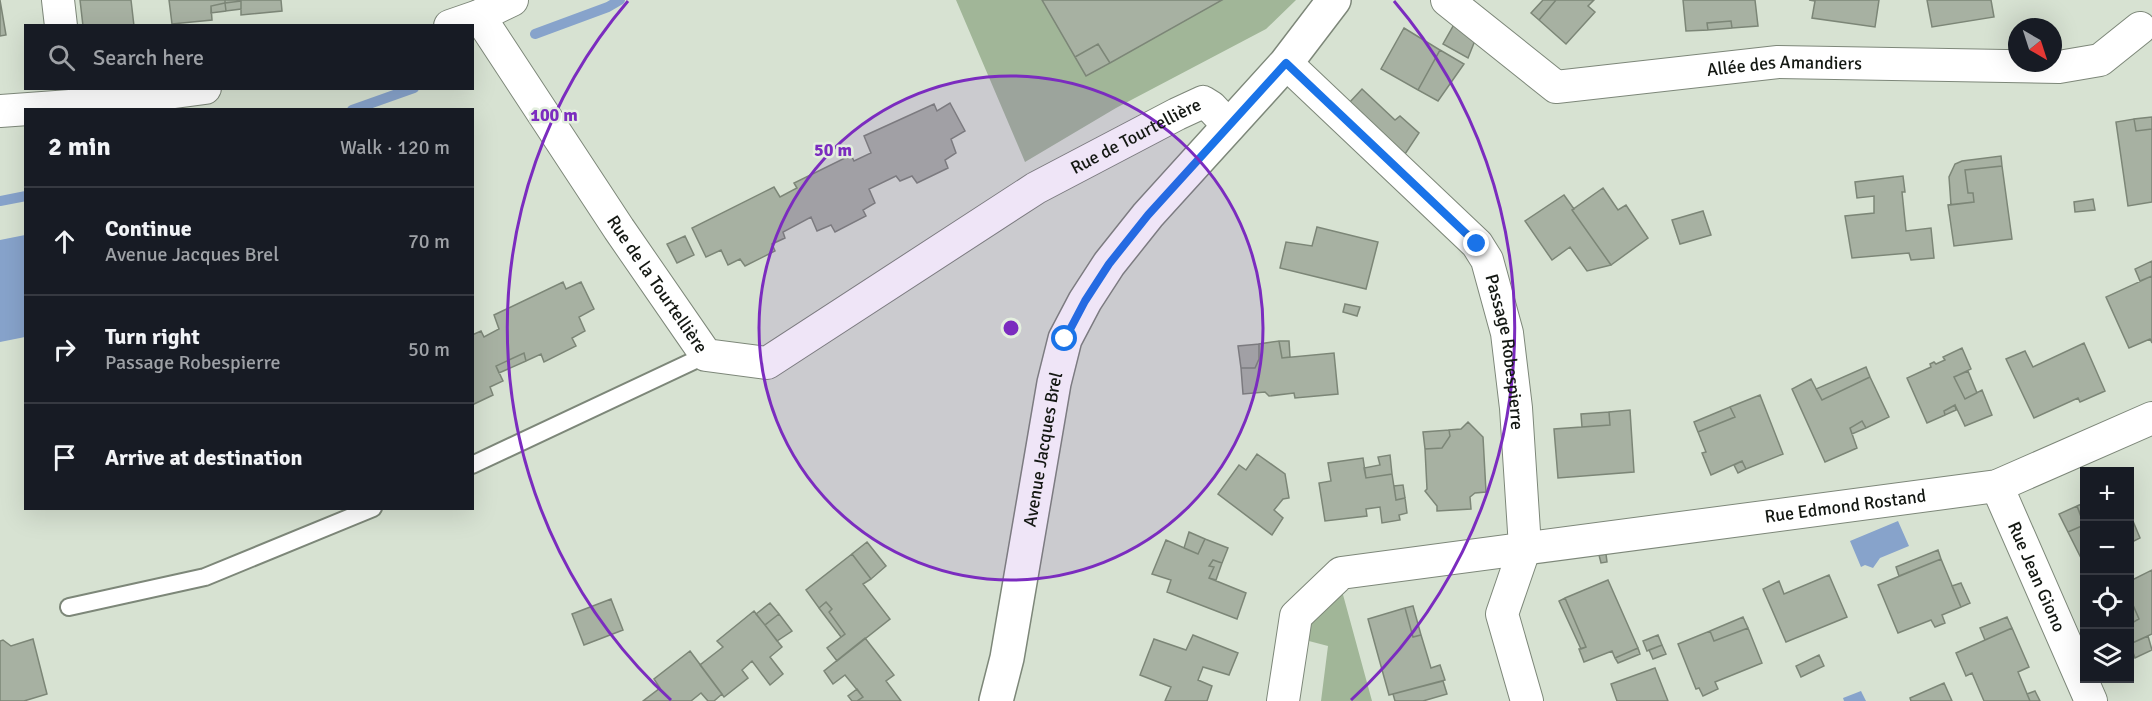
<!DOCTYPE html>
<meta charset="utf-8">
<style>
:root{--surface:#171b24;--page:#20242c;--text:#f1f3f6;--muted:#9ea1a6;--line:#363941}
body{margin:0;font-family:Signika,sans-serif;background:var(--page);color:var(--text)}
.controls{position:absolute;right:18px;bottom:18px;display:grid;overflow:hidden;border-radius:0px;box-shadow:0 6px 24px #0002}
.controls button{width:54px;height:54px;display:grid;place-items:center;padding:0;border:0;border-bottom:2px solid var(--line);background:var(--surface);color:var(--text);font:30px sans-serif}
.compass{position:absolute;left:2008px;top:18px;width:54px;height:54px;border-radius:50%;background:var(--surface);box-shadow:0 6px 24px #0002;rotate:141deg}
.stop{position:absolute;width:18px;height:18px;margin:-14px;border:4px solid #1a73e8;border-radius:50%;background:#fff}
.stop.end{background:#1a73e8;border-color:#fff;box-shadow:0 2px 6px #0008}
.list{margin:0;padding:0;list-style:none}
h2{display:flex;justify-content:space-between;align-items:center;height:78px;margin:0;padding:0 24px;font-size:26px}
h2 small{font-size:20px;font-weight:400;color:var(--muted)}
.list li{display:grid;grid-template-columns:39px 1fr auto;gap:18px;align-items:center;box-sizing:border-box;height:108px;padding:0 24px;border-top:2px solid var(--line)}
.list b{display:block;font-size:22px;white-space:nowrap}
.list p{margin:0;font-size:20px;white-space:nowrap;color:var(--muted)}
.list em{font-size:20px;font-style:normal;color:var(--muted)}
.icon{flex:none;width:33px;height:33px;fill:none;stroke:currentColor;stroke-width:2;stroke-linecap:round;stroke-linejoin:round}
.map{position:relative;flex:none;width:2152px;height:701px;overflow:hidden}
.search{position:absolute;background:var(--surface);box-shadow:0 6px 24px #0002;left:24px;top:24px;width:450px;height:66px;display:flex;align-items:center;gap:15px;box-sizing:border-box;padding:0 21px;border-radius:0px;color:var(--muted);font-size:22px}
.panel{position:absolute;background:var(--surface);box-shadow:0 6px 24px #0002;left:24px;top:108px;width:450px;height:402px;border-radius:0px}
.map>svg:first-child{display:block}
.green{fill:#a1b698}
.water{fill:#87a3cb}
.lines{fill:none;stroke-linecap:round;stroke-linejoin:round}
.stream{stroke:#87a3cb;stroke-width:10}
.building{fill:#a7b1a2;stroke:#7c8677;stroke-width:1.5}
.lane-casing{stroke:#7d8779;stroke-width:20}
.street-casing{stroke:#7d8779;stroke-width:34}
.secondary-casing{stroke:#7d8779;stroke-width:36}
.lane{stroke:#fff;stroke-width:16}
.street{stroke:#fff;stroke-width:32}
.secondary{stroke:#fff;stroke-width:33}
.route{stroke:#1a73e8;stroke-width:8}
.ring{fill:none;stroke:#7b2cbf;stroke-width:3}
.labels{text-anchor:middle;stroke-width:5;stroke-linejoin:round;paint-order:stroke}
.street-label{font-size:18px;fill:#141813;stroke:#e4efdf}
.centre{fill:#7b2cbf;stroke:#e4efdf;stroke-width:3}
.ring-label{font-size:18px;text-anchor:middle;font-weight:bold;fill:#7b2cbf;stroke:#e4efdf;stroke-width:5;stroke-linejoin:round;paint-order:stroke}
</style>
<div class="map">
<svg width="2152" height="701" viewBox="0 0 2152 701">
<rect width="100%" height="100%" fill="#d7e2d2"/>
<!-- green -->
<path class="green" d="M956,0H1296L1266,29L1116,108L1025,162Z
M1342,591L1372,701H1321L1328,646L1305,640L1309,620Z"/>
<!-- water -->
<path class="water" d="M25,235V337L0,342V240Z
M1898,521L1909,546L1880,558L1873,568L1865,565L1861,567L1850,541Z
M1861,691L1866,701H1844L1843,698Z"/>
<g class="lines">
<!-- stream -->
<path class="stream" d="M535,34L608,7L620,0
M352,110L414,88
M0,201L26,196"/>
</g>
<!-- building -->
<path class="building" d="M0,0L6,35L0,36Z
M80,0H131L134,26H83Z
M169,0H225V3L211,6L212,20L172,24Z
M225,0H281L282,11L241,15V1L225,3Z
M1042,0H1222L1110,63L1098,44L1075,57Z
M1543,0H1556L1539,20L1531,13Z
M1556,0H1594L1588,6L1595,12L1566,44L1539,20Z
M1683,0H1755L1758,26L1732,28L1731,21L1707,23L1708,30L1686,31Z
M1809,0H1879L1875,27L1812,18L1815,1Z
M1927,0H1991L1994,17L1932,27Z
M241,1V9L226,11L225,3Z
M225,3L226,11L211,13V6Z
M1456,21L1476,38L1468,58L1443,44Z
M1731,21L1732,28L1708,30L1707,23Z
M1404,28L1440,50L1418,90L1381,69Z
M1098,44L1110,63L1086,76L1075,57Z
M1440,50L1464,64L1438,101L1418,90Z
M1362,89L1395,120L1400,116L1419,133L1403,157L1349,103Z
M950,103L965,131L951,139L956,153L945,160L948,168L917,183L912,176L900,181L896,176L869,189L875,203L863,210L866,216L835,232L831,225L817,231L811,217L783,232L785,238L772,244L775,251L745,266L740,259L728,265L721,250L706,257L692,228L774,187L780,197L797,188L794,183L851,155L854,161L871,153L864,136L934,104L937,111Z
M2152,117V129L2136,131L2134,119Z
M2134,119L2136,131L2152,129V202L2128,206L2116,122Z
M2001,156L2002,166L1965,170L1968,193H1973L1974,202L1951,205L1949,177L1955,164L1962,161Z
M2002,166L2012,239L1954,246L1948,205L1974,202L1973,193H1968L1965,170Z
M1903,176L1905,192H1902L1906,231L1931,228L1934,258L1911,260L1909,253L1852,258L1845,216L1874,213V196L1857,198L1855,182Z
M1603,188L1618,210L1626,205L1648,238L1611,265L1572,210Z
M1564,195L1574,209L1572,210L1611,265L1587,271L1570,247L1552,260L1525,221Z
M2093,199L2095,210L2075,212L2074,202Z
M1703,211L1711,235L1680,244L1672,220Z
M1317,227L1378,242L1366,289L1280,268L1286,242L1312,246Z
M685,236L694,255L677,263L667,244Z
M2152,261V276L2140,281L2135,269Z
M2152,276V343L2150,339L2129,348L2106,297Z
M563,282L566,289L581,282L594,309L579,317L585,331L572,338L576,346L544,362L541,354L526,361L524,353L496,366L503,381L490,387L493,395L472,405V335L481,331L484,337L499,329L494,315Z
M1345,304L1360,307L1357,316L1343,312Z
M1279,341L1282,358L1334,353L1338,394L1295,398L1294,393L1269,396L1265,392L1243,394L1241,368H1255L1259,359V344Z
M1279,341H1289L1290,357L1282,358Z
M2084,343L2105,391L2080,402L2078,398L2034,418L2006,359L2025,351L2033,367Z
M1259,344V359L1255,368H1241L1238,346Z
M1962,348L1971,369L1954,377L1965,399L1982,390L1992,415L1965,426L1955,405L1944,411L1945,415L1927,423L1907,378L1931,367L1930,364L1934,362L1936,364L1945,360L1943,357Z
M524,353L526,361L499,373L496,366Z
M1866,367L1870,377L1822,400L1816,389Z
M1968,371L1977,393L1965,399L1954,377Z
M1870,377L1889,417L1866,428L1862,421L1850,428L1857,448L1825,462L1792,389L1811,379L1822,400Z
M1760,395L1783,454L1746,469L1742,461L1711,475L1702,453L1706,452L1698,432L1735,417L1730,407Z
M1955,405L1956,410L1945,415L1944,411Z
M1730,407L1735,417L1698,432L1694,422Z
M1630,410L1634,472L1558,478L1554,429L1610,425L1609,412Z
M1609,412L1610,425L1582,427L1581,414Z
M1862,421L1866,428L1852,434L1850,428Z
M1468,422L1483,437L1486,492L1475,493L1470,497L1471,509L1437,511V506L1425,491L1427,489L1425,449L1442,448L1450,436L1449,430L1461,429Z
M1449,430L1450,436L1442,448L1425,449L1423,432Z
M1257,454L1285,474L1289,498L1283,499L1274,510L1283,518L1272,535L1218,494L1239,465L1246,470Z
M1390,455L1392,474L1366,478L1364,468L1380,465L1378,457Z
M1363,458L1366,478L1392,474L1396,500L1405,498L1407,513L1399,515L1400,520L1382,523L1380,507L1366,509L1367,516L1325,521L1319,483L1331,481L1328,463Z
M1742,461L1746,469L1738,473L1734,465Z
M1403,485L1405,498L1396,500L1394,486Z
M2084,503V523L2077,506Z
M2077,506L2084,525L2068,532L2059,514Z
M2130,514L2140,538L2130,543Z
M2084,525V564L2068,532Z
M1189,532L1205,539L1198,554L1184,548Z
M1205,539L1228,548L1222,563L1213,560L1209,566L1214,567L1209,578L1246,593L1237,619L1167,592L1171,580L1152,574L1166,540L1198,554Z
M867,542L886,566L871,579L852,554Z
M1938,550L1941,559L1899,576L1896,567Z
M852,554L871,579L863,584L890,619L837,661L827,648L845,634L829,612L832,609L826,602L819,608L806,590Z
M1606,554L1607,562L1601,563L1599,555Z
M1941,559L1961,607L1942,615L1945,623L1935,627L1931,620L1898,633L1878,585Z
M1213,560L1222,563L1216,580L1209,578L1214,567L1209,566Z
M2152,570V634L2130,644V624L2139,619L2130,598V581Z
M1829,575L1847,617L1786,642L1763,589L1779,581L1784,594Z
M1608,580L1638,648L1615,658L1612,651L1584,662L1579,649L1586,647L1565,598Z
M1961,583L1970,603L1961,607L1952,586Z
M1565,598L1586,647L1581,649L1559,601Z
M2130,598L2139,619L2132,623L2130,618Z
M611,599L623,630L584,645L572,614Z
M826,602L832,609L829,612L845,634L841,637L819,608Z
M770,603L779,614L765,625L756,614Z
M1413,606L1421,635L1413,637L1405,608Z
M1405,608L1413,637L1421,635L1431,668L1440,665L1445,680L1389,695L1368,619Z
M754,611L782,647L770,657L783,674L770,685L752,661L742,670L748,678L724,697L700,665L723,647L717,641Z
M779,614L792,631L777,641L765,625Z
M1743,617L1748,628L1714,641L1710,631Z
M2007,617L2012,628L1985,640L1980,628Z
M1748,628L1762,663L1715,682L1718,689L1703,696L1699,688L1696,689L1678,644L1710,631L1714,641Z
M2012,628L2029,667L2018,672L2030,701H1984L1972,673L1966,676L1956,653Z
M1193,635L1238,653L1229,675L1203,667L1198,680L1212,686L1207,701H1165L1171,687L1140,675L1154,639L1186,650Z
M1658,635L1662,645L1647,651L1643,641Z
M2148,636L2152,650L2135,658L2130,644Z
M865,638L894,675L886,681L901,701H857L863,697L845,675L833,684L824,671Z
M33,639L47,694L24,701H0V641L3,640L11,646Z
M1662,645L1666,654L1653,659L1649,650Z
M1638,648L1640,654L1618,663L1615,658Z
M690,651L722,694L714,701H708L701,693L691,701H643L660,688L654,679Z
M1819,655L1824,666L1801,677L1796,666Z
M1655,668L1668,701H1617L1611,684Z
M1443,681L1447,694L1423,701H1395L1393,694Z
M1944,683L1952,701H1911L1910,698Z
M857,689L863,697L857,701H852L848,696Z
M2035,691L2040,701H2030L2027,694Z"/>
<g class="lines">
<defs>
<path id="lane" d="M472,465L706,355
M69,607L205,577L373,508"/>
<g id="street">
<path d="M58,0L61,26"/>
<path id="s1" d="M1447,0L1556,87L1778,62L2059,67L2100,60L2140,28"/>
<path id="s2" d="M479,16L619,229L706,355L767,363L1036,188L1177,114L1203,102L1211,107L1229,126"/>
<path d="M450,26L479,16L512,0"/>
<path id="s3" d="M1286,63L1477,244L1487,260L1507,333L1516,408L1525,547L1502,614L1527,701"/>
<path d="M0,111L70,106L205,88"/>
<path id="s4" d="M1997,486L2091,701"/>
<path id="s5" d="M1283,701L1296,616L1341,573L1997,486L2152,418"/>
</g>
<g id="secondary">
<path id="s6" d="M996,701L1007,658L1054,383L1065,339L1085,301L1109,264L1148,215L1286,63L1334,0"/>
</g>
</defs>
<!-- lane casing -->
<use href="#lane" class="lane-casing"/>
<!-- street casing -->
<use href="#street" class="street-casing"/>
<!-- secondary casing -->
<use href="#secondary" class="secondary-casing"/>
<!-- lane -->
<use href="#lane" class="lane"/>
<!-- street -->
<use href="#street" class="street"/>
<!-- secondary -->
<use href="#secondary" class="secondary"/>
</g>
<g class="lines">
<!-- route -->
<path class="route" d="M1065,339L1085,301L1109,264L1148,215L1286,63L1477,244"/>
</g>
<!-- distance rings -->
<circle cx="1011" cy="328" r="252" fill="#7b2cbf" fill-opacity=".12"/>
<g class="ring">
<circle cx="1011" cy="328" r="252"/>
<path d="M671 700A504 504 0 0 1 628 1M1394 1A504 504 0 0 1 1351 700"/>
</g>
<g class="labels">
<!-- street labels -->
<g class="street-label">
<text dy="6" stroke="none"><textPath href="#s1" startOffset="369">Allée des Amandiers</textPath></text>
<text dy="6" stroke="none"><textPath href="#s2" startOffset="903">Rue de Tourtellière</textPath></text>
<text dy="6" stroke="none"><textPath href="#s2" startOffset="322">Rue de la Tourtellière</textPath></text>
<text dy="6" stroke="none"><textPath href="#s3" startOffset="376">Passage Robespierre</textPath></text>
<text dy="6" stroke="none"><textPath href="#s6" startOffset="256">Avenue Jacques Brel</textPath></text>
<text dy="6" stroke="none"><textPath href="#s5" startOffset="657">Rue Edmond Rostand</textPath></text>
<text dy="6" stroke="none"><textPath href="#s4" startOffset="99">Rue Jean Giono</textPath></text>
</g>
</g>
<circle cx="1011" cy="328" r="9" class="centre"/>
<g class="ring-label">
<text x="554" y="121">100 m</text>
<text x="833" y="156">50 m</text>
</g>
</svg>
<div class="controls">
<button>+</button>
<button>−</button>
<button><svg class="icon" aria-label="locate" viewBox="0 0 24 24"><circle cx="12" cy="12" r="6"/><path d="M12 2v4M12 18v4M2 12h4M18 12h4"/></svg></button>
<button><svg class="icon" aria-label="layers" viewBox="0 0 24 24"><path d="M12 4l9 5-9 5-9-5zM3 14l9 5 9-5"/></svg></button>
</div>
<svg class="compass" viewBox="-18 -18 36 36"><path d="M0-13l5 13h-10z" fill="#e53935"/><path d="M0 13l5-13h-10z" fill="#9ea1a6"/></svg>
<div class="stop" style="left:1065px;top:339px"></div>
<div class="stop end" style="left:1477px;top:244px"></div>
<div class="search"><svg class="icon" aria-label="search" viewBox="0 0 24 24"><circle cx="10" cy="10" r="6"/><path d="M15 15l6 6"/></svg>Search here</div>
<section class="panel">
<h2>2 min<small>Walk · 120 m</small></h2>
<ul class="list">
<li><svg class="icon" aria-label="ahead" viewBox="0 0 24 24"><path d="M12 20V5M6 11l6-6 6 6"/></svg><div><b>Continue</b><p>Avenue Jacques Brel</p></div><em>70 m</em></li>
<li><svg class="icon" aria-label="right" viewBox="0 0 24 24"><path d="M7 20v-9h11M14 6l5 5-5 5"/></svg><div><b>Turn right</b><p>Passage Robespierre</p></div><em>50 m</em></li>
<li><svg class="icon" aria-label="arrive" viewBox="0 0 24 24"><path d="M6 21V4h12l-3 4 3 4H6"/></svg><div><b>Arrive at destination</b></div></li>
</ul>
</section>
</div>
